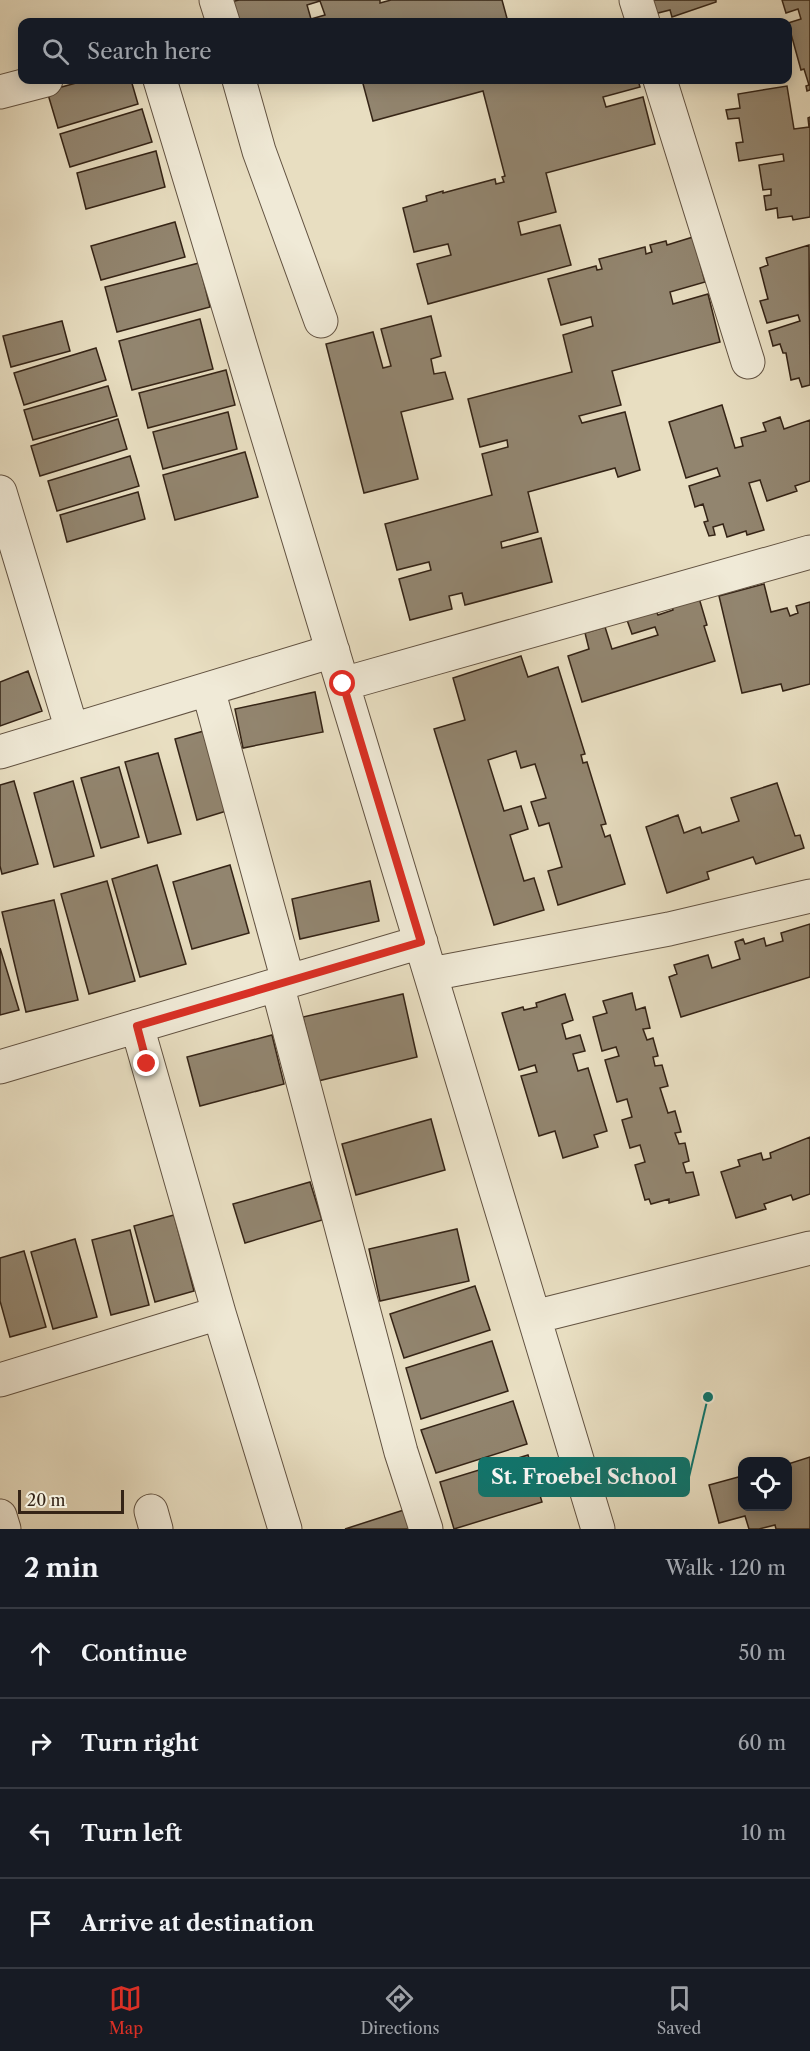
<!DOCTYPE html>
<meta charset="utf-8">
<style>
:root{--surface:#171b24;--page:#242831;--text:#f1f3f6;--muted:#9ea1a6;--line:#363941;--accent:#d93025}
body{margin:0;font-family:"Libre Caslon Text",serif;background:var(--page);color:var(--text)}
.controls{position:absolute;right:18px;bottom:18px;display:grid;overflow:hidden;border-radius:12px;box-shadow:0 3px 15px #0003}
.controls button{width:54px;height:54px;display:grid;place-items:center;padding:0;border:0;border-bottom:2px solid var(--line);background:var(--surface);color:var(--text);font:30px sans-serif}
.scale{position:absolute;left:18px;bottom:15px;width:106px;box-sizing:border-box;padding-left:6px;border:3px solid #352416;border-top:0;font-size:16px;line-height:21px;white-space:nowrap;color:#352416;-webkit-text-stroke:4px #f0ead7;paint-order:stroke}
.stop{position:absolute;width:18px;height:18px;margin:-14px;border:4px solid #d93025;border-radius:50%;background:#fff}
.stop.end{background:#d93025;border-color:#fff;box-shadow:0 2px 6px #0008}
.list{margin:0;padding:0;list-style:none}
h2{display:flex;justify-content:space-between;align-items:center;height:78px;margin:0;padding:0 24px;font-size:26px}
h2 small{font-size:20px;font-weight:400;color:var(--muted)}
.list li{display:grid;grid-template-columns:39px 1fr auto;gap:18px;align-items:center;box-sizing:border-box;height:90px;padding:0 24px;border-top:2px solid var(--line)}
.list b{display:block;font-size:22px;white-space:nowrap}
.list em{font-size:20px;font-style:normal;color:var(--muted)}
.icon{flex:none;width:33px;height:33px;fill:none;stroke:currentColor;stroke-width:2;stroke-linecap:round;stroke-linejoin:round}
.map{position:relative;flex:none;width:810px;height:1529px;overflow:hidden}
.search{position:absolute;background:var(--surface);box-shadow:0 3px 15px #0003;left:18px;right:18px;top:18px;height:66px;display:flex;align-items:center;gap:15px;box-sizing:border-box;padding:0 21px;border-radius:12px;color:var(--muted);font-size:22px}
.sheet{height:438px;background:var(--surface)}
nav{display:flex;justify-content:space-around;align-items:center;box-sizing:border-box;height:84px;border-top:2px solid var(--line);background:var(--surface);font-size:16px;color:var(--muted)}
nav a{display:grid;justify-items:center;gap:3px}
nav .on{color:var(--accent)}
.map>svg:first-child{display:block}
.building{fill:#92856f;stroke:#352416;stroke-width:1.5;fill-rule:evenodd}
.lines{fill:none;stroke-linecap:round;stroke-linejoin:round}
.minor-casing{stroke:#625241;stroke-width:35}
.minor{stroke:#f0ead7;stroke-width:33}
.route{stroke:#d93025;stroke-width:8}
.leader{fill:none;stroke:#0f766e;stroke-width:2}
.callout-dot{fill:#0f766e;stroke:#f0ead7;stroke-width:2}
.callout{fill:#0f766e;stroke:#0f766e;stroke-width:2}
.callout-label{font-size:20px;text-anchor:middle;font-weight:bold;fill:#fff}
</style>
<div class="map">
<svg width="810" height="1529" viewBox="0 0 810 1529">
<rect width="100%" height="100%" fill="#e8dec1"/>
<filter id="stains"><feTurbulence type="fractalNoise" baseFrequency=".00333" numOctaves="4"/><feColorMatrix values="0 0 0 0 .2 0 0 0 0 .09 0 0 0 0 .02 0 0 0 .5 -.17"/></filter>
<radialGradient id="worn" r=".72"><stop offset=".6" stop-color="#630" stop-opacity="0"/><stop offset="1" stop-color="#630" stop-opacity=".3"/></radialGradient>
<!-- building -->
<path class="building" d="M239,0H380V3L391,0H502L508,22H347L346,21L340,22H227L222,4ZM320,1L325,15L311,19L307,5Z
M649,0H716V2L672,17L670,10L654,14Z
M782,0H810V90L807,91L806,86L809,85L804,69L801,70L788,23L801,19L798,9L786,13Z
M87,80H131L138,104L58,128L47,91Z
M362,80H638L640,87L603,97L606,107L643,97L655,144L546,173L556,212L518,222L521,235L560,225L571,265L428,304L417,264L451,255L448,244L414,252L403,208L427,201L426,196L443,191V193L495,179L496,184L504,182L502,177L505,176L483,91L373,121Z
M787,86L794,129L809,127L808,118L810,117V217L793,220L792,216L778,218L777,208L766,210L764,196L771,195V189L763,190L759,165L784,161L783,154L739,161L736,143L743,142L739,118L728,119L726,110L740,108L738,94Z
M142,109L152,142L70,167L60,134Z
M156,151L165,187L86,209L77,173Z
M175,222L185,257L101,280L91,246Z
M693,237L705,282L670,292L673,304L708,294L720,342L612,371L621,405L579,416L582,423L625,412L640,470L618,477L615,468L528,492L538,532L501,542L502,548L541,538L552,582L465,605L462,593L449,596L452,609L410,620L399,579L431,570L429,562L397,570L385,524L492,495L482,454L508,447L507,440L480,447L468,399L572,372L563,335L593,326L591,317L561,325L548,279L596,266L597,270L602,269L599,259L645,247L646,254L652,252L650,245L666,241L667,245Z
M809,245L810,385L802,387L799,378L791,380L786,353H783L780,344L773,346L769,331L800,321L798,315L767,323L760,301L768,299L760,268L768,265L766,258Z
M199,263L210,307L117,332L105,287Z
M431,316L441,356L431,359L434,374L445,372L453,399L401,412L418,479L364,493L326,344L373,332L383,368L391,366L381,329Z
M200,319L213,369L132,390L119,341Z
M62,321L70,351L11,367L3,336Z
M96,348L106,380L24,405L14,373Z
M226,370L235,405L148,428L139,393Z
M108,386L117,416L33,440L24,410Z
M722,405L735,448L743,446L741,438L766,431L763,423L780,417L784,429L810,420V481L795,486L797,491L767,501L760,480L749,483L764,530L747,535L746,531L727,537L723,524L713,527L715,535L709,536L704,522L708,521L703,504L695,507L689,486L720,476L717,468L686,478L669,422Z
M228,412L237,449L163,469L153,432Z
M118,419L127,449L40,476L31,446Z
M245,452L258,497L175,520L163,475Z
M130,456L139,486L57,511L48,481Z
M138,492L145,519L67,542L60,515Z
M764,584L771,612L787,608L790,616L798,613L796,606L810,602V684L783,691L781,684L742,693L719,596Z
M699,598L707,625L704,626L715,661L582,702L568,656L589,649L585,633L605,627L612,649L658,635L655,627L632,634L627,620L656,611L658,615L673,610L672,606Z
M521,656L528,677L558,667L585,754L581,755L583,763L587,762L606,824L601,825L605,837L610,835L625,884L558,905L548,871L562,867L549,823L539,826L531,802L546,798L535,764L521,768L516,751L488,760L504,811L521,806L528,829L510,835L524,881L534,878L544,910L494,925L434,729L465,720L453,678Z
M28,671L42,711L0,726V682Z
M315,692L323,732L243,748L235,709Z
M211,729L233,809L197,820L175,739Z
M158,753L181,834L148,843L125,762Z
M119,767L139,837L101,848L81,778Z
M14,781L38,864L2,874L0,866V785Z
M73,781L94,856L54,867L34,793Z
M777,783L795,836L800,835L804,848L756,864L753,857L707,872L709,879L667,893L646,827L678,815L684,833L700,827L702,833L739,821L731,798Z
M157,865L186,964L140,977L112,879Z
M230,865L249,933L192,949L173,882Z
M107,881L135,981L89,994L61,894Z
M370,881L379,921L300,939L292,899Z
M54,900L78,1000L26,1012L2,912Z
M810,924V977L681,1017L669,977L677,974L674,965L708,955L712,968L740,959L735,942L743,939L745,944L764,938L766,946L783,941L781,933Z
M0,948L19,1010L0,1015Z
M632,993L636,1010L645,1007L650,1028L643,1029L647,1040L653,1038L658,1056L653,1057L655,1066L662,1065L668,1086L660,1088L668,1113L675,1111L681,1132L675,1133L679,1144L685,1143L689,1161L683,1163L686,1173L693,1172L699,1195L669,1203V1199L651,1204L649,1199L645,1200L635,1165L645,1162L640,1145L630,1148L622,1120L632,1117L627,1099L617,1102L605,1060L619,1056L616,1047L602,1051L593,1017L607,1013L603,1001Z
M403,994L417,1057L318,1081L303,1017Z
M565,994L573,1020L562,1024L566,1039L580,1035L585,1051L573,1054L578,1071L588,1068L607,1131L594,1135L598,1147L563,1158L555,1131L539,1136L521,1076L537,1072L535,1065L519,1070L502,1013L523,1007L524,1010L537,1007L536,1003Z
M272,1035L284,1084L200,1106L187,1057Z
M431,1119L445,1170L356,1195L342,1144Z
M810,1137V1194L793,1200L791,1195L764,1204L766,1209L736,1218L721,1172L740,1166L738,1160L761,1153L763,1160L771,1158L770,1153Z
M310,1182L322,1220L245,1243L233,1204Z
M174,1215L194,1291L155,1302L134,1226Z
M457,1229L469,1281L380,1301L369,1249Z
M130,1230L149,1305L111,1315L92,1240Z
M75,1239L97,1317L53,1329L31,1252Z
M24,1251L46,1327L10,1337L0,1301V1258Z
M475,1286L490,1330L404,1358L390,1314Z
M492,1341L508,1391L421,1419L406,1368Z
M513,1401L527,1444L436,1473L421,1430Z
M528,1455L542,1502L454,1529L440,1482Z
M810,1457V1529H776L775,1525L759,1529H749L745,1516L719,1523L709,1485L742,1476V1506H788V1464Z
M413,1507L420,1529H345Z"/>
<g class="lines">
<defs>
<path id="minor" d="M216,0L223,22
M636,0L643,22
M160,80L534,1317L810,1248
M239,80L259,151L321,321
M660,80L748,362
M0,92L46,80
M0,492L72,730
M343,684L810,552
M208,689L288,981
M0,752L333,651
M431,974L669,929L810,896
M277,984L401,1452L426,1529
M0,1067L421,942
M219,1313L285,1529
M534,1317L598,1529
M0,1380L219,1313L137,1026
M151,1511L156,1529
M0,1516L4,1529"/>
</defs>
<!-- minor casing -->
<use href="#minor" class="minor-casing"/>
<!-- minor -->
<use href="#minor" class="minor"/>
</g>
<g class="lines">
<!-- route -->
<path class="route" d="M147,1064L137,1026L421,942L343,684"/>
</g>
<!-- callouts -->
<path class="leader" d="M708 1397L689 1477"/>
<circle class="callout-dot" cx="708" cy="1397" r="6"/>
<rect class="callout" x="479" y="1458" width="210" height="38" rx="6"/>
<g class="callout-label">
<text x="584" y="1484">St. Froebel School</text>
</g>
<rect width="100%" height="100%" filter="url(#stains)"/>
<rect width="100%" height="100%" fill="url(#worn)"/>
</svg>
<div class="controls">
<button><svg class="icon" aria-label="locate" viewBox="0 0 24 24"><circle cx="12" cy="12" r="6"/><path d="M12 2v4M12 18v4M2 12h4M18 12h4"/></svg></button>
</div>
<div class="scale">20 m</div>
<div class="stop" style="left:343px;top:684px"></div>
<div class="stop end" style="left:147px;top:1064px"></div>
<div class="search"><svg class="icon" aria-label="search" viewBox="0 0 24 24"><circle cx="10" cy="10" r="6"/><path d="M15 15l6 6"/></svg>Search here</div>
</div>
<section class="sheet">
<h2>2 min<small>Walk · 120 m</small></h2>
<ul class="list">
<li><svg class="icon" aria-label="ahead" viewBox="0 0 24 24"><path d="M12 20V5M6 11l6-6 6 6"/></svg><div><b>Continue</b></div><em>50 m</em></li>
<li><svg class="icon" aria-label="right" viewBox="0 0 24 24"><path d="M7 20v-9h11M14 6l5 5-5 5"/></svg><div><b>Turn right</b></div><em>60 m</em></li>
<li><svg class="icon" aria-label="left" viewBox="0 0 24 24"><path d="M17 20v-9H6M10 6l-5 5 5 5"/></svg><div><b>Turn left</b></div><em>10 m</em></li>
<li><svg class="icon" aria-label="arrive" viewBox="0 0 24 24"><path d="M6 21V4h12l-3 4 3 4H6"/></svg><div><b>Arrive at destination</b></div></li>
</ul>
</section>
<nav>
<a class="on"><svg class="icon" aria-label="map" viewBox="0 0 24 24"><path d="M3 6l6-2 6 2 6-2v14l-6 2-6-2-6 2zM9 4v14M15 6v14"/></svg>Map</a>
<a><svg class="icon" aria-label="directions" viewBox="0 0 24 24"><path d="M12 3l9 9-9 9-9-9zM9 14v-3h6M13 9l2 2-2 2"/></svg>Directions</a>
<a><svg class="icon" aria-label="saved" viewBox="0 0 24 24"><path d="M7 4h10v16l-5-4-5 4z"/></svg>Saved</a>
</nav>
